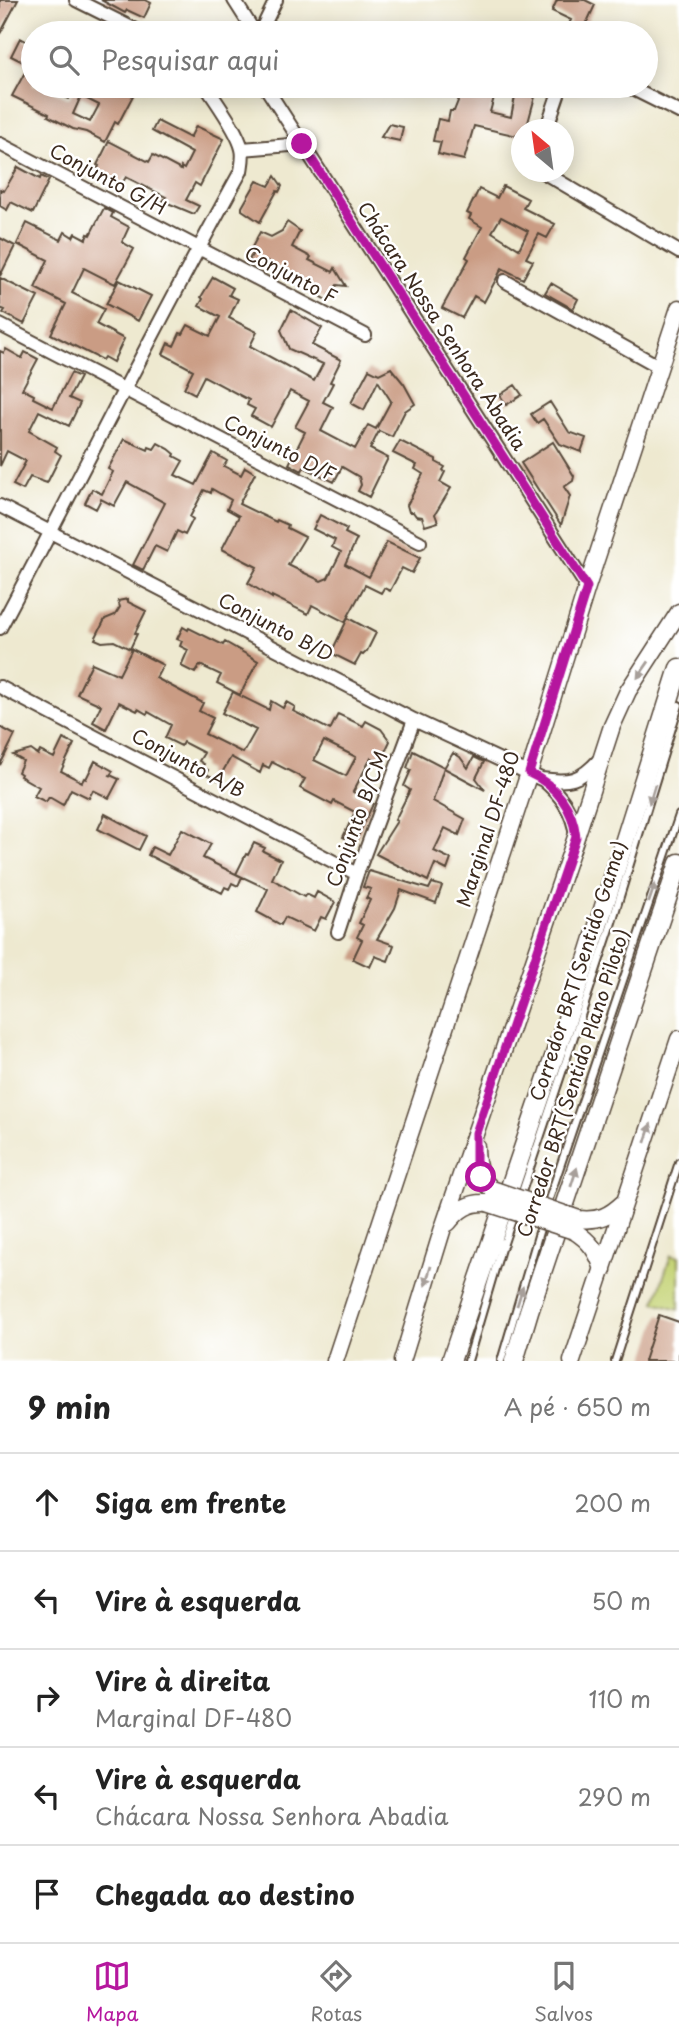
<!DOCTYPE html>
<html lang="pt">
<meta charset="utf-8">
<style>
:root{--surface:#fff;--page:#f2f2f2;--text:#222;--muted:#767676;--line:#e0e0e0;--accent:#b5179e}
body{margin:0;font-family:"Playpen Sans",sans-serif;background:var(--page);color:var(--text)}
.compass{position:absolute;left:511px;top:119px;width:63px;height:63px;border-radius:50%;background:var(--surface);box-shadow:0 4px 18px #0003;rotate:331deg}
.stop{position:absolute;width:21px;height:21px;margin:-16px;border:5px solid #b5179e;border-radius:50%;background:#fff}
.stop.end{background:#b5179e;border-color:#fff;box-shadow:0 2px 7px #0008}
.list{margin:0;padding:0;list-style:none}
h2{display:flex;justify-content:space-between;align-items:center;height:91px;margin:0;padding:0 28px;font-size:30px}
h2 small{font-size:23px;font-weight:400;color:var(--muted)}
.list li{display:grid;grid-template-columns:46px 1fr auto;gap:21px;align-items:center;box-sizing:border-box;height:98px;padding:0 28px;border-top:2px solid var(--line)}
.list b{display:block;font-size:26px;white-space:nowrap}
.list p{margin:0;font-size:23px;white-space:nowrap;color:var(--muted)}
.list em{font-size:23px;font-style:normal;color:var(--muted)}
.icon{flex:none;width:38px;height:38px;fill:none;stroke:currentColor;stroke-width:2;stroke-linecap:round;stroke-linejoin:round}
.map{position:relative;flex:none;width:679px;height:1361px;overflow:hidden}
.search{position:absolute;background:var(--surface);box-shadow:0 4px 18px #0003;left:21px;right:21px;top:21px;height:77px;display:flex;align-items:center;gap:18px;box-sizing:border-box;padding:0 24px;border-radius:38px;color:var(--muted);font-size:26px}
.sheet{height:581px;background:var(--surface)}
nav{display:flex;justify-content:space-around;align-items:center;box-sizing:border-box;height:98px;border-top:2px solid var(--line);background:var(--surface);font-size:19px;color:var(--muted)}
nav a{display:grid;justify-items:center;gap:4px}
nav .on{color:var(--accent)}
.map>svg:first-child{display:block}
.green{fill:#c4d375;stroke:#807e4a;stroke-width:2}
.building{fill:#ca9c84;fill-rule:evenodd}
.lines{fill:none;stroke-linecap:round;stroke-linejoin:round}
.lane-casing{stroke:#564739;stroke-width:10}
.street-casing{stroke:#564739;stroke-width:16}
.secondary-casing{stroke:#564739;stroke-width:19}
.primary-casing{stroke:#564739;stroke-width:21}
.lane{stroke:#fff;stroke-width:6}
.street{stroke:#fff;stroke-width:12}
.secondary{stroke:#fff;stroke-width:16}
.primary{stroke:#fff;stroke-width:18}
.secondary-bridge-casing{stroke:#564739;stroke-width:19;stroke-linecap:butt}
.secondary-bridge{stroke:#fff;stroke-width:16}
.oneway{fill:#a79f9a}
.route{stroke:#b5179e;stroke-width:9}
.labels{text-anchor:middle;stroke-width:5;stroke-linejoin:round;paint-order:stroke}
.street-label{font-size:19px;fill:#3b2a1e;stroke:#fff}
</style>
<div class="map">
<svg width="679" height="1361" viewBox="0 0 679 1361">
<rect width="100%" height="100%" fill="#fff"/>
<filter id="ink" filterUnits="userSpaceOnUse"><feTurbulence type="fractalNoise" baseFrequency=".0143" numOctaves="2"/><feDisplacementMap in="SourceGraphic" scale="14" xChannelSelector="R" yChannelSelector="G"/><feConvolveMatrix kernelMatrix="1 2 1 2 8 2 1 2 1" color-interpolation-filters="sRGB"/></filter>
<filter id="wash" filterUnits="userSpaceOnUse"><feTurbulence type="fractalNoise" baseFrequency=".00686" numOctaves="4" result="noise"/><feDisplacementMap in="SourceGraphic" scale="28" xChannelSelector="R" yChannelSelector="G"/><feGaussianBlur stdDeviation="1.57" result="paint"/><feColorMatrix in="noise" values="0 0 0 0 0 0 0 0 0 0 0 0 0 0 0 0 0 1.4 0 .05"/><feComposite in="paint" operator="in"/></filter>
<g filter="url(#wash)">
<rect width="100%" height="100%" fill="#eee9d0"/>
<!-- green -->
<path class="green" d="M671,1255L679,1257V1309L655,1302Z"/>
<g id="blocks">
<!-- building -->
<path class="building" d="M0,0H18L0,34Z
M101,0H145L151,3L144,18L127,10L125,13Z
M557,0H585L595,5L583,31L569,24L571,20L552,11Z
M20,38L33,45V86H56L53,91L69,99L73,91L62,86H138L118,124L115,122L105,142L86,132L73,129L48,116L49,114L12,96L29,65L11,56ZM81,96L99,105L90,122L73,114Z
M464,86H497L490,112L511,117L517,86L537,89L526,130H522V137L474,126L464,160L438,154L441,142L433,141L438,119L448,121L450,111H454Z
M157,121L190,138L196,126L224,139L200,186L195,183L186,200L199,206L194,214L163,201L166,197L126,177L121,185L96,172L99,166L97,165L109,141L149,162L153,155L181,170V167L184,169L192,153L152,131Z
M389,124L403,127L400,141L381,137Z
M18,167L40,179L41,176L49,180L33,213L11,202L7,210L0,206V189L4,191Z
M275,176L282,186L279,192L277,191L260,222L242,210V207L257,181L269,186Z
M503,186L528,199L523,208L555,224L547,238L539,234L526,258L533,261L523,279L502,268L484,302L474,296L462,318L442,308L469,259L466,257L482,227L469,219L471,215L467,213L479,189L497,198ZM501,217L528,231L519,249L492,232Z
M104,208L113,213L111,217L129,227L122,242L134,249L115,284L84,268L72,293L104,309L96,324L124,339L113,362L104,357L102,360L51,334L66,304L35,288L48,260L17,244L27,223L61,240L65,232L73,237L75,233L86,239L88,234L90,235Z
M287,222L300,231L292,247L311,257L309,260L333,272L335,268L346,286L337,285L328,301L284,275L286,271L267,261L263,268L249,260L253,253L250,251L260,232L271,237L282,231Z
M0,238L15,246L0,276Z
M213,277L233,288L229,295L238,299L229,318L257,332L250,346L314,381L323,364L289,349L281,330L291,310L322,328L312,345L341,360L330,382L333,383L323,402L333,407L321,431L355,449L368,425L376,429L391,401L378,381L364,410L351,403L369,369L379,374L391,368L404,384L415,404L405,411L392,437L379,431L370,449L388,458L369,497L358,491L361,485L359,477L342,467L334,482L304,467L302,471L289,464L305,432L295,427L309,401L290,391L271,427L251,416L255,409L247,405L249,400L204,376L195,394L184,388L193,370L163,354L168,343L174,346L180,333L183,334L188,325L210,336L220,317L199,306L203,299L201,297Z
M0,278L38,297L24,324L3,313L5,310L0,308Z
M119,280L151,296L138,321L106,304Z
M551,283L578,299L573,309L545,293Z
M6,349L22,358L25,352L38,359L22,389L34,395L33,398L53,408L71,373L80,377L69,398L80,403L69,426L39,411L29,431L57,447L55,451L61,455L47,483L30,477L23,490L13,485L26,461L7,451L0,466V351L4,353Z
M515,385L522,395L506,405L500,395Z
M550,402L569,432L586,438L581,452L560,444L543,419L537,423L531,414Z
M124,439L148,450L149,447L154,449L158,443L169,449L175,454L174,456L183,461L175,475L196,485L213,453L227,461L224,466L241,475L245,467L255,473L239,504L276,522L277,520L288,525L287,528L305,537L288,565L321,581L328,578L341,552L332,547L335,540L313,529L320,515L347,529L345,533L357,539L345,564L369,577L387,542L420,558L412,573L402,568L390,591L384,588L381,593L365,585L345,622L312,605L308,614L272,596V598L248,583L257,567L222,549L239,516L227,509L231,500L212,489L211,493L204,490L190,517L193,519L185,535L177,531L167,552L155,546L143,570L133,565L165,503L127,482L114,506L101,499L96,509L85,503L92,489L102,494L113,472L108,469Z
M400,441L436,459V462L445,467L443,470L445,472L440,482L451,488L435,514L438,522L425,526L422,517L416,516L413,512H409L407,505L423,474L415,469L417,465L393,453Z
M553,442L574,476L573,481L564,487L570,496L561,525L521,463Z
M128,599V602L146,611L135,633L137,634L130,649L114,641L102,642L95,639L105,619L115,615L120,607L118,601Z
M348,618L376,633L367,651L363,655L361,654L355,665L331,653Z
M183,627L188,630L189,628L223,645L225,642L258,661L240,695L217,683L221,675L200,665L195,673L181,666L188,650L180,646L182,641L177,639Z
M132,649L163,665L156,678L203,703L199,711L213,718L205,734L243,753L256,730L222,713L233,692L269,710L271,701L283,708L286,702L295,707L293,711L330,730L338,714L363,726L366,721L381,729L390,741L380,762L371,758L353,792L373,804L355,843L343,837L355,812L334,801L332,805L300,788L305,779L272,762L269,768L263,765L260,773L231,757L218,780L206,774L208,770L202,767L204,764L199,761L204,753L183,742L181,746L165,738L171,725L148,712L147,714L138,709L137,711L119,702L106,729L93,722L101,705L77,694L90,667L92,663L119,675ZM324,741L356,757L346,776L314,760Z
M0,727L15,735L0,765Z
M63,739L74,744L61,771L82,782L84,778L86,779L95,761L113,771L110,775L119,779L109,798L93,790L89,798L71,789L63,805L49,797L46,802L34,796L39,787L20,776L21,774L18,772L23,761L13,755L31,750L38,755L40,751L54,758Z
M413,751L444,767L433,801L465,819L459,835L445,828L434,851L451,859L447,870L435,864L428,881L376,854L397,821L395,820L410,790L404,786L411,770L407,768Z
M453,753L460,757L468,768L474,757L484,762L476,778L485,790L444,768Z
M105,814L146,836L139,850L98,829Z
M182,829L211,844L203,858L242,877L238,886L232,883L229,889L225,887L222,893L148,855L152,847L168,855Z
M254,843L265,848L263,851L281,860L272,879L304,897L306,894L314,898L317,892L335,902L326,919L321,917L314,931L285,917L281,925L257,912L268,889L236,874L246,854L248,855Z
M369,871L429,889L432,883L442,886L436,903L401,890L395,908L377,939L394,945L388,961L375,956L370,967L353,959L362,940L357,937L363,925L359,923L370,900L366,898L371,889L363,887Z
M659,1315L679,1322V1361H644Z"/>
</g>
</g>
<g filter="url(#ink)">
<use href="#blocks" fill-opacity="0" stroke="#564739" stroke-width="2"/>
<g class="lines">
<defs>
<path id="lane" d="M520,1198L609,932L679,705
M546,1208L679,815
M503,1246L515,1211
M468,1361L503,1242
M501,1361L542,1222
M615,1361L679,1162"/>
<path id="street" d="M76,0L142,33
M234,0L255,33
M260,33L276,0
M265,86L587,587
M627,86L679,112
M546,130L561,86
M0,144L365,335
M242,149L302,144
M543,172L679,252
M505,281L660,367
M0,325L420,542
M0,506L414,720L541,779C569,783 580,781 599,760
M0,628C81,476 157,322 241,171C242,164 244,156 242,149C238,131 216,102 206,86
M0,687L357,874
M542,779C561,795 573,811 576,836
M338,932L357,874L414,720"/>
<path id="secondary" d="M476,1146C476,1163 478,1177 492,1189
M579,1219C599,1221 609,1216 623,1203
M448,1223C459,1209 469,1202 487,1203
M574,1231C590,1241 598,1252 603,1270
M335,1361L529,773L587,587L679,308
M402,1361L442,1231L576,837L612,726L628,691L679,612
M572,1361L679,1039"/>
<path id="primary" d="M451,1361L589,954L679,668
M514,1361L529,1311L679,863"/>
</defs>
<!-- lane casing -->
<use href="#lane" class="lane-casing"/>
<!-- street casing -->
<use href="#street" class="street-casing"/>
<!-- secondary casing -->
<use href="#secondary" class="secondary-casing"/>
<!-- primary casing -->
<use href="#primary" class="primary-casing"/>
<!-- lane -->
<use href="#lane" class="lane"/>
<!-- street -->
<use href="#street" class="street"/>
<!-- secondary -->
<use href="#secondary" class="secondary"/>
<!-- primary -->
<use href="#primary" class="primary"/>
<defs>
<path id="secondary-bridge" d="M492,1189L579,1219
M487,1203L574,1231"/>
</defs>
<!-- secondary-bridge casing -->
<use href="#secondary-bridge" class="secondary-bridge-casing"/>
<!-- secondary-bridge -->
<use href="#secondary-bridge" class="secondary-bridge"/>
</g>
<!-- one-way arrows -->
<defs><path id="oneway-solid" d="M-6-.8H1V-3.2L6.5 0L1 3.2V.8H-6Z" transform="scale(1.75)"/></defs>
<g class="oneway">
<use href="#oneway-solid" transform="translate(643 670) rotate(125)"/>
<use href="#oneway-solid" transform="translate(652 794) rotate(107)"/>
<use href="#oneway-solid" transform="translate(652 893) rotate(-71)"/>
<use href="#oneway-solid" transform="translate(648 1133) rotate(-72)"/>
<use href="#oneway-solid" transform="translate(574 1177) rotate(-72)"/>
<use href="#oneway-solid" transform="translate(428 1276) rotate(107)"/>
<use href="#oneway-solid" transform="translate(520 1296) rotate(-73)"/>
</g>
</g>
<g class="lines" filter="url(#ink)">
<!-- route -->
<path class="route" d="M302,144L587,587L529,773C556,785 573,808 576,837L476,1133V1161L481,1177"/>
</g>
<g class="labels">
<!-- street labels -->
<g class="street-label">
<text transform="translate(108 179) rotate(28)" y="7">Conjunto G/H</text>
<text transform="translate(291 275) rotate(28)" y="7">Conjunto F</text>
<text transform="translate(442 326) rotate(57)" y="7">Chácara Nossa Senhora Abadia</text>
<text transform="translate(280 448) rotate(27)" y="7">Conjunto D/F</text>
<text transform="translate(276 627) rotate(27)" y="7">Conjunto B/D</text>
<text transform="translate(188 763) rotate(28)" y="7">Conjunto A/B</text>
<text transform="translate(357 819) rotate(-70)" y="7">Conjunto B/CM</text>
<text transform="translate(488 829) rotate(-72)" y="7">Marginal DF-480</text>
<text transform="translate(578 971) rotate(-72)" y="7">Corredor BRT(Sentido Gama)</text>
<text transform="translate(573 1083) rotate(-72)" y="7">Corredor BRT(Sentido Plano Piloto)</text>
</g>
</g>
</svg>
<svg class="compass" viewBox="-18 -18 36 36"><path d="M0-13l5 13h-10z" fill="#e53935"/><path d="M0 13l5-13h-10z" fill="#767676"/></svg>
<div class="stop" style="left:481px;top:1177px"></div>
<div class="stop end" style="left:302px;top:144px"></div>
<div class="search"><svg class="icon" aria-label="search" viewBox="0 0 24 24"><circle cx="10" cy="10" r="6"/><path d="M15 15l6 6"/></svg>Pesquisar aqui</div>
</div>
<section class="sheet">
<h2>9 min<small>A pé · 650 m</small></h2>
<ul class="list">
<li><svg class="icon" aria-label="ahead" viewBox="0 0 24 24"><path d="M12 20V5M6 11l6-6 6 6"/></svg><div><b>Siga em frente</b></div><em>200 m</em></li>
<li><svg class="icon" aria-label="left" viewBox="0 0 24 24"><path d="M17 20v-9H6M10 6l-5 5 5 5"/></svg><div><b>Vire à esquerda</b></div><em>50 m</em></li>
<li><svg class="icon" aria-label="right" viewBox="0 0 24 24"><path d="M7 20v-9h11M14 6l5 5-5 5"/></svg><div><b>Vire à direita</b><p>Marginal DF-480</p></div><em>110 m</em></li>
<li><svg class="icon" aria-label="left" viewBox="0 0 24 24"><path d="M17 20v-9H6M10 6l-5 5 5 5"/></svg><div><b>Vire à esquerda</b><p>Chácara Nossa Senhora Abadia</p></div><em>290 m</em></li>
<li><svg class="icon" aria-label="arrive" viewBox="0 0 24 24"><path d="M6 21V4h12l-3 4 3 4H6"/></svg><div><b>Chegada ao destino</b></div></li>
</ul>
</section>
<nav>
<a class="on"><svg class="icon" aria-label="map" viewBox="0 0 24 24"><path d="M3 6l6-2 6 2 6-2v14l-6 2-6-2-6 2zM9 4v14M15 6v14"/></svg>Mapa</a>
<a><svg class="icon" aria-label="directions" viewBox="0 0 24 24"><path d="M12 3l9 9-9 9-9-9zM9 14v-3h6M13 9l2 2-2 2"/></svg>Rotas</a>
<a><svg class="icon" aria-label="saved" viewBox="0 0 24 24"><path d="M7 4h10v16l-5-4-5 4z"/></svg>Salvos</a>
</nav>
